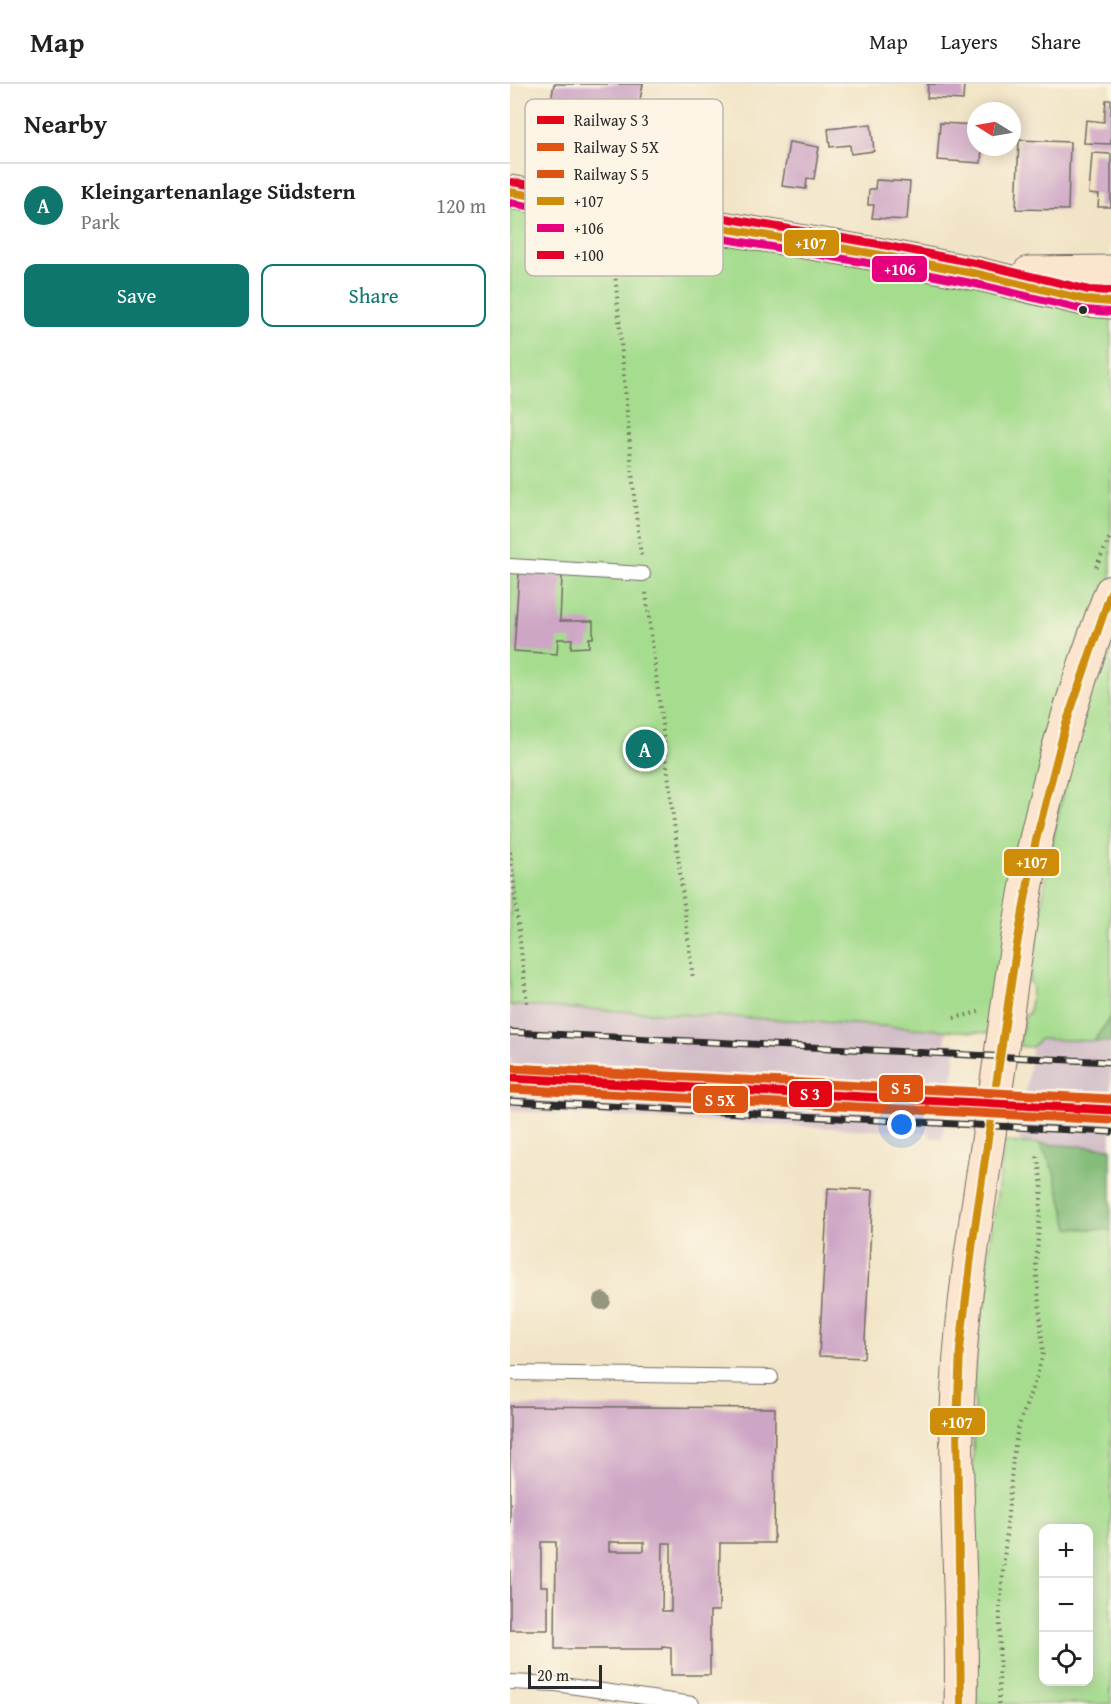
<!DOCTYPE html>
<meta charset="utf-8">
<style>
:root{--surface:#fff;--page:#f2f2f2;--text:#202124;--muted:#757577;--line:#e0e0e0;--accent:#0f766e}
body{margin:0;font-family:"Gentium Book Plus",serif;background:var(--page);color:var(--text)}
.controls{position:absolute;right:18px;bottom:18px;display:grid;overflow:hidden;border-radius:12px;box-shadow:0 3px 15px #0003}
.controls button{width:54px;height:54px;display:grid;place-items:center;padding:0;border:0;border-bottom:2px solid var(--line);background:var(--surface);color:var(--text);font:30px sans-serif}
.compass{position:absolute;left:457px;top:18px;width:54px;height:54px;border-radius:50%;background:var(--surface);box-shadow:0 3px 15px #0003;rotate:281deg}
.scale{position:absolute;left:18px;bottom:15px;width:74px;box-sizing:border-box;padding-left:6px;border:3px solid #2b2b2b;border-top:0;font-size:16px;line-height:21px;white-space:nowrap;color:#2b2b2b;-webkit-text-stroke:4px #fcf5e5;paint-order:stroke}
.you{position:absolute;left:392px;top:1041px;width:21px;height:21px;margin:-15px;border:4px solid #fff;border-radius:50%;background:#1a73e8;box-shadow:0 0 0 9px #1a73e833}
.badge{display:grid;place-items:center;width:39px;height:39px;border-radius:50%;background:var(--accent);color:#fff;font-size:20px;font-weight:700}
.pin{position:absolute;translate:-50% -50%;border:3px solid #fff;box-shadow:0 2px 6px #0006}
.list{margin:0;padding:0;list-style:none}
h2{display:flex;justify-content:space-between;align-items:center;height:78px;margin:0;padding:0 24px;font-size:26px}
h2 small{font-size:20px;font-weight:400;color:var(--muted)}
.list li{display:grid;grid-template-columns:39px 1fr auto;gap:18px;align-items:center;box-sizing:border-box;height:84px;padding:0 24px;border-top:2px solid var(--line)}
.list b{display:block;font-size:22px;white-space:nowrap}
.list p{margin:0;font-size:20px;white-space:nowrap;color:var(--muted)}
.list em{font-size:20px;font-style:normal;color:var(--muted)}
.actions{display:flex;gap:12px;padding:18px 24px}
.actions a{flex:1;padding:14px 0;border:2px solid var(--accent);border-radius:12px;text-align:center;font-size:21px;color:var(--accent)}
.actions .main{background:var(--accent);color:#fff}
.icon{flex:none;width:33px;height:33px;fill:none;stroke:currentColor;stroke-width:2;stroke-linecap:round;stroke-linejoin:round}
.map{position:relative;flex:none;width:601px;height:1620px;overflow:hidden}
header{display:flex;align-items:center;gap:36px;box-sizing:border-box;height:84px;padding:0 30px;background:var(--surface);border-bottom:2px solid var(--line)}
header strong{font-size:28px}
nav{display:flex;gap:33px;margin-inline-start:auto;font-size:21px}
main{display:flex}
aside{flex:1;background:var(--surface)}
.map>svg:first-child{display:block}
.industrial{fill:#d2bdc8}
.green{fill:#a5dc8e;stroke:#68845c;stroke-width:1.5;fill-rule:evenodd}
.forest{fill:#84bc79;stroke:#587452;stroke-width:1.5}
.building{fill:#cda5c5;fill-rule:evenodd}
.lines{fill:none;stroke-linecap:round;stroke-linejoin:round}
.lane-casing{stroke:#706b61;stroke-width:16}
.secondary-casing{stroke:#706b61;stroke-width:35}
.path{stroke:#706b61;stroke-width:4;stroke-dasharray:1.5 4.5;stroke-linecap:butt}
.lane{stroke:#fff;stroke-width:14}
.secondary{stroke:#fbe5cf;stroke-width:33}
.rail-casing{stroke:#2b2b2b;stroke-width:7}
.rail{stroke:#fcf5e5;stroke-width:4.5;stroke-dasharray:14;stroke-linecap:butt}
.bus-1-casing{stroke:#fcf5e5;stroke-width:12}
.bus-2-casing{stroke:#fcf5e5;stroke-width:12}
.bus-3-casing{stroke:#fcf5e5;stroke-width:12}
.bus-1{stroke:#ce8d09;stroke-width:8}
.bus-2{stroke:#e5007d;stroke-width:8}
.bus-3{stroke:#e4002b;stroke-width:8}
.rail-1-casing{stroke:#fcf5e5;stroke-width:14}
.rail-2-casing{stroke:#fcf5e5;stroke-width:14}
.rail-3-casing{stroke:#fcf5e5;stroke-width:14}
.rail-1{stroke:#e30614;stroke-width:9}
.rail-2{stroke:#dd5413;stroke-width:9}
.rail-3{stroke:#dd5413;stroke-width:9}
.tree{fill:#95967e}
.bus-dot{fill:#2b2b2b;stroke:#fcf5e5;stroke-width:2}
.key{fill:#fcf5e5;stroke:#bdb8ad;stroke-width:1.5}
.key-label{font-size:16px;fill:#2b2b2b}
.line-badge{stroke:#fcf5e5;stroke-width:2}
.badge-label{font-size:16px;text-anchor:middle;font-weight:bold;fill:#fff}
</style>
<header>
<strong>Map</strong>
<nav><a>Map</a><a>Layers</a><a>Share</a></nav>
</header>
<main>
<aside>
<h2>Nearby<small></small></h2>
<ul class="list">
<li><span class="badge">A</span><div><b>Kleingartenanlage Südstern</b><p>Park</p></div><em>120 m</em></li>
</ul>
<div class="actions"><a class="main">Save</a><a>Share</a></div>
</aside>
<div class="map">
<svg width="601" height="1620" viewBox="0 0 601 1620">
<rect width="100%" height="100%" fill="#fcf5e5"/>
<filter id="ink" filterUnits="userSpaceOnUse"><feTurbulence type="fractalNoise" baseFrequency=".0167" numOctaves="2"/><feDisplacementMap in="SourceGraphic" scale="12" xChannelSelector="R" yChannelSelector="G"/><feConvolveMatrix kernelMatrix="1 2 1 2 8 2 1 2 1" color-interpolation-filters="sRGB"/></filter>
<filter id="wash" filterUnits="userSpaceOnUse"><feTurbulence type="fractalNoise" baseFrequency=".008" numOctaves="4" result="noise"/><feDisplacementMap in="SourceGraphic" scale="24" xChannelSelector="R" yChannelSelector="G"/><feGaussianBlur stdDeviation="1.35" result="paint"/><feColorMatrix in="noise" values="0 0 0 0 0 0 0 0 0 0 0 0 0 0 0 0 0 1.4 0 .05"/><feComposite in="paint" operator="in"/></filter>
<g filter="url(#wash)">
<rect width="100%" height="100%" fill="#f1e3c5"/>
<!-- industrial -->
<path class="industrial" d="M0,921L437,945L435,959L448,960L432,1055L420,1054V1049L0,1027Z
M530,955L601,958V1064L509,1059L522,963Z"/>
<!-- green -->
<path class="green" d="M0,108L601,218V508L494,950L296,937L0,921Z
M601,557V932L584,957L530,955L522,963L509,962L514,933L519,929L523,902L519,898C538,783 554,664 601,557Z
M495,1058L530,1060L543,1085L559,1144L601,1146V1620H466L463,1393L464,1291L477,1177ZM534,1444H578V1598H534Z"/>
<!-- forest -->
<path class="forest" d="M601,932V958L584,957Z
M530,1060L601,1064V1146L559,1144L543,1085Z"/>
<g id="blocks">
<!-- building -->
<path class="building" d="M44,0H133L127,32L41,17Z
M418,0H454L453,16L417,14Z
M596,16H601V60L574,59L576,36L594,38Z
M430,39L466,41V63H472L471,79L427,76Z
M361,40L364,67L341,70L340,61L320,63L318,45Z
M509,56L560,58L558,126L506,125Z
M279,58L309,63L304,95L297,94L296,105L272,102Z
M582,69L601,70V123H588L589,111L579,110Z
M366,96L400,98L397,136L362,134L364,121H358L359,105H365Z
M9,489L52,492L50,537H83V554H79V563L61,564L62,555H48L47,570L4,567Z
M318,1104L363,1106L354,1274L309,1272Z
M0,1322L265,1324L264,1459H210L209,1527H200V1591H161V1563L152,1562V1565H45L46,1458H31V1502H38V1546H0ZM99,1458H134V1467H99ZM153,1459H161V1527H152Z"/>
</g>
</g>
<g filter="url(#ink)">
<use href="#blocks" fill-opacity="0" stroke="#706b61" stroke-width="1.5"/>
<g class="lines">
<defs>
<path id="lane" d="M0,482L133,490
M0,1289L261,1293
M0,1598L46,1600L182,1620"/>
<path id="secondary" d="M0,108L366,170L468,190L577,216L601,218
M519,189L601,188
M451,1620C454,1514 443,1408 448,1302C453,1204 471,1107 485,1010C500,915 510,817 533,725C550,651 574,579 601,508"/>
</defs>
<!-- lane casing -->
<use href="#lane" class="lane-casing"/>
<!-- secondary casing -->
<use href="#secondary" class="secondary-casing"/>
<!-- path -->
<path class="path" d="M102,153L125,422L131,472
M586,483L601,451
M136,509L183,895
M0,768L17,919
M444,934L469,928
M489,1620L490,1521L503,1373L508,1344L528,1288L533,1269L526,1180L532,1101L527,1071"/>
<!-- lane -->
<use href="#lane" class="lane"/>
<!-- secondary -->
<use href="#secondary" class="secondary"/>
<defs>
<path id="rail" d="M0,948L601,978
M0,1017L601,1048"/>
</defs>
<!-- rail casing -->
<use href="#rail" class="rail-casing"/>
<!-- rail -->
<use href="#rail" class="rail"/>
<defs>
<path id="bus-1" d="M0,108L366,170L468,190L577,216L601,218
M451,1620L447,1342L450,1265L463,1156L506,866L525,760L555,643L601,508"/>
<path id="bus-2" d="M0,119L364,180L466,200L575,226L600,228"/>
<path id="bus-3" d="M2,98L368,160L470,180L579,206L601,207"/>
</defs>
<!-- bus-1 casing -->
<use href="#bus-1" class="bus-1-casing"/>
<!-- bus-2 casing -->
<use href="#bus-2" class="bus-2-casing"/>
<!-- bus-3 casing -->
<use href="#bus-3" class="bus-3-casing"/>
<!-- bus-1 -->
<use href="#bus-1" class="bus-1"/>
<!-- bus-2 -->
<use href="#bus-2" class="bus-2"/>
<!-- bus-3 -->
<use href="#bus-3" class="bus-3"/>
<defs>
<path id="rail-1" d="M0,994L601,1026"/>
<path id="rail-2" d="M0,1005L600,1036"/>
<path id="rail-3" d="M1,984L601,1015"/>
</defs>
<!-- rail-1 casing -->
<use href="#rail-1" class="rail-1-casing"/>
<!-- rail-2 casing -->
<use href="#rail-2" class="rail-2-casing"/>
<!-- rail-3 casing -->
<use href="#rail-3" class="rail-3-casing"/>
<!-- rail-1 -->
<use href="#rail-1" class="rail-1"/>
<!-- rail-2 -->
<use href="#rail-2" class="rail-2"/>
<!-- rail-3 -->
<use href="#rail-3" class="rail-3"/>
</g>
<!-- trees -->
<circle class="tree" cx="92" cy="1217" r="9"/>
</g>
<!-- markers -->
<circle class="bus-dot" cx="573" cy="226" r="5"/>
<!-- legend -->
<rect x="15" y="15" width="198" height="177" rx="9" class="key"/>
<rect x="27" y="32" width="27" height="8" fill="#e30614"/>
<rect x="27" y="59" width="27" height="8" fill="#dd5413"/>
<rect x="27" y="86" width="27" height="8" fill="#dd5413"/>
<rect x="27" y="113" width="27" height="8" fill="#ce8d09"/>
<rect x="27" y="140" width="27" height="8" fill="#e5007d"/>
<rect x="27" y="167" width="27" height="8" fill="#e4002b"/>
<g class="key-label">
<text x="64" y="42">Railway S 3</text>
<text x="64" y="69">Railway S 5X</text>
<text x="64" y="96">Railway S 5</text>
<text x="64" y="123">+107</text>
<text x="64" y="150">+106</text>
<text x="64" y="177">+100</text>
</g>
<g class="line-badge">
<rect x="273" y="145" width="57" height="28" rx="6" fill="#ce8d09"/>
<rect x="361" y="171" width="57" height="28" rx="6" fill="#e5007d"/>
<rect x="493" y="764" width="57" height="29" rx="6" fill="#ce8d09"/>
<rect x="368" y="990" width="46" height="29" rx="6" fill="#dd5413"/>
<rect x="278" y="996" width="45" height="28" rx="6" fill="#e30614"/>
<rect x="182" y="1001" width="57" height="29" rx="6" fill="#dd5413"/>
<rect x="419" y="1323" width="57" height="29" rx="6" fill="#ce8d09"/>
</g>
<g class="badge-label">
<text x="301" y="165">+107</text>
<text x="390" y="191">+106</text>
<text x="522" y="784">+107</text>
<text x="391" y="1010">S 5</text>
<text x="300" y="1016">S 3</text>
<text x="210" y="1022">S 5X</text>
<text x="447" y="1344">+107</text>
</g>
</svg>
<div class="controls">
<button>+</button>
<button>−</button>
<button><svg class="icon" aria-label="locate" viewBox="0 0 24 24"><circle cx="12" cy="12" r="6"/><path d="M12 2v4M12 18v4M2 12h4M18 12h4"/></svg></button>
</div>
<svg class="compass" viewBox="-18 -18 36 36"><path d="M0-13l5 13h-10z" fill="#e53935"/><path d="M0 13l5-13h-10z" fill="#757577"/></svg>
<div class="scale">20 m</div>
<div class="you"></div>
<div class="pin badge" style="left:135px;top:665px">A</div>
</div>
</main>
